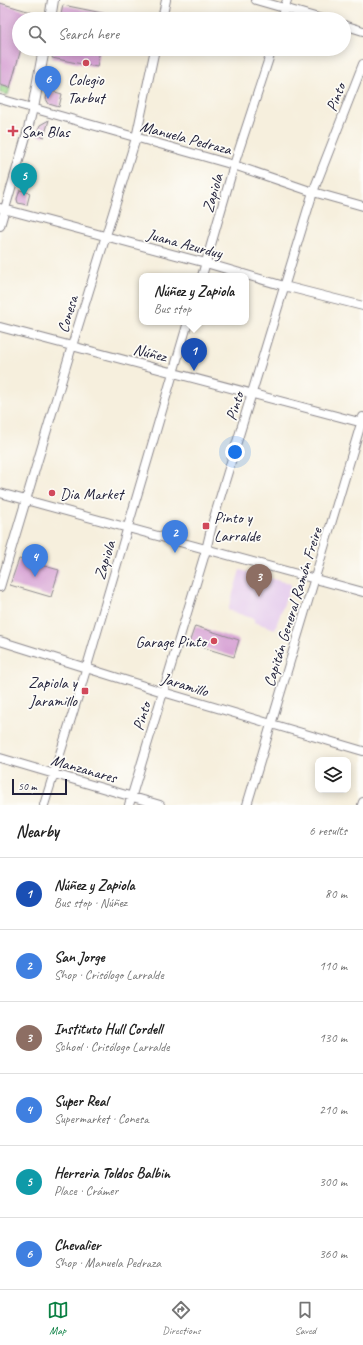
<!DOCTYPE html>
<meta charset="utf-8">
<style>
:root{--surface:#fff;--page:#f6f6f6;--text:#222;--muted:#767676;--line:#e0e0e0;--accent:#0b8043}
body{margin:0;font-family:Caveat,sans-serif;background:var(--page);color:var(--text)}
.controls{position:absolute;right:12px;bottom:12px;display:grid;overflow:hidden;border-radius:8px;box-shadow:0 2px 10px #0003}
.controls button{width:36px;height:36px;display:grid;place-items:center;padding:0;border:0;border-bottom:1px solid var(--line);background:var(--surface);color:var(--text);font:20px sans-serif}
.scale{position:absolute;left:12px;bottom:10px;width:55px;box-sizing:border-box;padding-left:4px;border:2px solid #22223b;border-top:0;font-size:11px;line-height:14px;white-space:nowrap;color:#22223b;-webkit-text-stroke:3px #fdfcf7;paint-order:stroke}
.you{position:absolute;left:235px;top:452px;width:14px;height:14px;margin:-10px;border:3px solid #fff;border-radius:50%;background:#1a73e8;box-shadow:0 0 0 6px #1a73e833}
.badge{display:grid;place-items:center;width:26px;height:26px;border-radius:50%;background:var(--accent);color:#fff;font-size:13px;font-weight:700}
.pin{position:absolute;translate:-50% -33px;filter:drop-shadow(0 1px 2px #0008)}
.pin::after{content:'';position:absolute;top:21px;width:14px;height:12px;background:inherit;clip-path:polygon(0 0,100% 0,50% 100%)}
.popup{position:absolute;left:139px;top:273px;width:110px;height:52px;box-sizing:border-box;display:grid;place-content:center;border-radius:8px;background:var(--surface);filter:drop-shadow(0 1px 3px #0005);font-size:13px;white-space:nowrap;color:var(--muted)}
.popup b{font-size:15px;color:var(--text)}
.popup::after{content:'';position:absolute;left:50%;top:100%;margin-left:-8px;border:8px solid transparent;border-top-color:var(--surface)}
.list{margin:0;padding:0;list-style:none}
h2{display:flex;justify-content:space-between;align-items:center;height:52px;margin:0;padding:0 16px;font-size:17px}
h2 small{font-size:13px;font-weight:400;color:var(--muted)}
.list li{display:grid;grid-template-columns:26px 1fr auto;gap:12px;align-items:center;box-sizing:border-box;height:72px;padding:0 16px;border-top:1px solid var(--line)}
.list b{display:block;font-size:15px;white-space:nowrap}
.list p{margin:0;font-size:13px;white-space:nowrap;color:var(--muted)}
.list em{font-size:13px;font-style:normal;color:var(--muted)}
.icon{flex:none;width:22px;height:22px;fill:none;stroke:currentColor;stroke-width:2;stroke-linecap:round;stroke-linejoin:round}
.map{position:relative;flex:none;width:363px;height:805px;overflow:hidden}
.search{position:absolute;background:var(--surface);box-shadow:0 2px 10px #0003;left:12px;right:12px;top:12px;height:44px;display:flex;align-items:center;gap:10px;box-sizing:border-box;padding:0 14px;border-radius:22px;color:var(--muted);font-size:15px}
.sheet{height:484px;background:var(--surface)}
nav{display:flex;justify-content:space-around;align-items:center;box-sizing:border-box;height:56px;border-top:1px solid var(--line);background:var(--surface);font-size:11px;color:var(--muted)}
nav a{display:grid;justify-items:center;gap:2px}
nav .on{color:var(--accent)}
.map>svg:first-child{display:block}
.built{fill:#e8d2ee}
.green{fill:#9fd98d;stroke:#607e64}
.building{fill:#d59ed3}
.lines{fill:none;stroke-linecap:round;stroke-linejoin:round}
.minor-casing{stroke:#8c888c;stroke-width:10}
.major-casing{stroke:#8c888c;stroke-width:12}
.minor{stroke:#fff;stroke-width:8}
.major{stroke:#fff;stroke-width:10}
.poi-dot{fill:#d1495b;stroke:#fdfcf7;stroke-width:1.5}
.labels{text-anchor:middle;stroke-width:3.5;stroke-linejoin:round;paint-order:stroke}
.poi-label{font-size:16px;fill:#22223b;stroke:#fdfcf7;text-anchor:start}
.street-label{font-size:16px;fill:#22223b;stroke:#fdfcf7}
</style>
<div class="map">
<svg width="363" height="805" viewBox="0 0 363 805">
<rect width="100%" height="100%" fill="#fdfcf7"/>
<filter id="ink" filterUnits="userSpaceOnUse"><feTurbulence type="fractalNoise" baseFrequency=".025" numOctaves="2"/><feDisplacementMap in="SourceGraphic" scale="8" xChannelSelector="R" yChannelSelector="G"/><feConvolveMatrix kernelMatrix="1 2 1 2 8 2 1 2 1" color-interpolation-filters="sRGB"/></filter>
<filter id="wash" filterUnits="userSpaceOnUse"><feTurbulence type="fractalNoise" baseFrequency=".012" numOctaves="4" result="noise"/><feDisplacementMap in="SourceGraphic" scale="16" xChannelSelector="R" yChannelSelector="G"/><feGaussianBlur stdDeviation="0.9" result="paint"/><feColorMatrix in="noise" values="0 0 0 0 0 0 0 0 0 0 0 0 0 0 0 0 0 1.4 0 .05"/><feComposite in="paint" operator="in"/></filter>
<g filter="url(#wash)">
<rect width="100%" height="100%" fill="#f6efdd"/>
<!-- built -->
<path class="built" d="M240,570L291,584L275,629L254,622V619L228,610Z"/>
<!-- green -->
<path class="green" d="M0,85L10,88L8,95L0,93Z"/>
<g id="blocks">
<!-- building -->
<path class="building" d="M0,3L31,12L29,19H19V49H21L10,88L0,85Z
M63,5L117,16V19H60Z
M54,49H100L97,67L52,58Z
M48,90L62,94L59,107L49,104L46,99Z
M49,120L44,137L37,135L40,125Z
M20,190L30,193L27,205L18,203L17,199Z
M19,559L59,570L51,597L10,585Z
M195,626L239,640L234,657L189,643Z"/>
</g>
</g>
<g filter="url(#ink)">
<use href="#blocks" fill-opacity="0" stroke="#8c888c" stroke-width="1"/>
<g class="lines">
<defs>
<path id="minor" d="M256,0L322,19
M162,19L166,0
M281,19L287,0
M344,25L363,31
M0,99L234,165L313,192L363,206
M0,208L206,263L284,286L363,306
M0,226L27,133L33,108
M202,276L234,165L272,49
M0,327L363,423
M0,493L363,592
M0,587L72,346L136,138L155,49
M0,641L163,692L363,751
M0,758L160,805
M44,805L80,690L188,322
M129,805L206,550L213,521L313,192L363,64
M247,805L363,417
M362,805L363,802"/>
<path id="major" d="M50,19L53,0
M33,108L44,49"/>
</defs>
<!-- minor casing -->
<use href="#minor" class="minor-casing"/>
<!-- major casing -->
<use href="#major" class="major-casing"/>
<!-- minor -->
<use href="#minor" class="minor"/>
<!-- major -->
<use href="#major" class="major"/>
</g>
</g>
<!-- markers -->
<g class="poi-dot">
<circle cx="86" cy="63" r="4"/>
<path d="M11 125h4v4h4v4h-4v4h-4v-4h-4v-4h4z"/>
<circle cx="52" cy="493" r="4"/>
<rect x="202" y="522" width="8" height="8" rx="2"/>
<circle cx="214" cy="641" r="4"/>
<rect x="81" y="687" width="8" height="8" rx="2"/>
</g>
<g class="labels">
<!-- poi labels -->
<g class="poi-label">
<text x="86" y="85" text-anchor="middle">Colegio<tspan x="86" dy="18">Tarbut</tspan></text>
<text x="21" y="137">San Blas</text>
<text x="60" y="499">Dia Market</text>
<text x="214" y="523">Pinto y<tspan x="214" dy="18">Larralde</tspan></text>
<text x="206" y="647" text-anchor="end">Garage Pinto</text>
<text x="77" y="688" text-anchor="end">Zapiola y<tspan x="77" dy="18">Jaramillo</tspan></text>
</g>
<!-- street labels -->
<g class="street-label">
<text transform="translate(335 97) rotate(-69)" y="6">Pinto</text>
<text transform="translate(186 137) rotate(15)" y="6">Manuela Pedraza</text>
<text transform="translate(212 193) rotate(-74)" y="6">Zapiola</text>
<text transform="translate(185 243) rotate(15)" y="6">Juana Azurduy</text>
<text transform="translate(67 314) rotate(-73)" y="6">Conesa</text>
<text transform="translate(150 352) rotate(14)" y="6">Núñez</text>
<text transform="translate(234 406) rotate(-73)" y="6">Pinto</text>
<text transform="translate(104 560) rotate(-73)" y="6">Zapiola</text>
<text transform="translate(292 607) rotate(-73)" y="6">Capitán General Ramón Freire</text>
<text transform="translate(185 684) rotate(17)" y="6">Jaramillo</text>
<text transform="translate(141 716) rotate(-73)" y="6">Pinto</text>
<text transform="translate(84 768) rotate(16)" y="6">Manzanares</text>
</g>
</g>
</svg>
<div class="controls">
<button><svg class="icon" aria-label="layers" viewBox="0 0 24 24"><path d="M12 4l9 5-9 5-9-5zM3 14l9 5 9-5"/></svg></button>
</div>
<div class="scale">50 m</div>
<div class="you"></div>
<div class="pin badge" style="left:194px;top:371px;background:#1a4fb4">1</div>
<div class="popup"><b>Núñez y Zapiola</b>Bus stop</div>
<div class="pin badge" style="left:175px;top:553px;background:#3f7fe0">2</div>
<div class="pin badge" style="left:259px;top:597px;background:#8d6e63">3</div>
<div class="pin badge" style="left:35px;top:577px;background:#3f7fe0">4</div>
<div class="pin badge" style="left:24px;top:196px;background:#0f9aa8">5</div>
<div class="pin badge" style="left:48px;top:99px;background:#3f7fe0">6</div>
<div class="search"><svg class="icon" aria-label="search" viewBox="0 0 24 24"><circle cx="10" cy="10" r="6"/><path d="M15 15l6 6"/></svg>Search here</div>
</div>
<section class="sheet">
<h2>Nearby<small>6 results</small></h2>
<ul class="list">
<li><span class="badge" style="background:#1a4fb4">1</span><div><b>Núñez y Zapiola</b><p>Bus stop · Núñez</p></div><em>80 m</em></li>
<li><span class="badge" style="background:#3f7fe0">2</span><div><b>San Jorge</b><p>Shop · Crisólogo Larralde</p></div><em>110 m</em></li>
<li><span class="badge" style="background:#8d6e63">3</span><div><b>Instituto Hull Cordell</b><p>School · Crisólogo Larralde</p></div><em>130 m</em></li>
<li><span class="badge" style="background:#3f7fe0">4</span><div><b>Super Real</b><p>Supermarket · Conesa</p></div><em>210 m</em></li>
<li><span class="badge" style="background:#0f9aa8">5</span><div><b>Herreria Toldos Balbin</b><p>Place · Crámer</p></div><em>300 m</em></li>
<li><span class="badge" style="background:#3f7fe0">6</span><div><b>Chevalier</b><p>Shop · Manuela Pedraza</p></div><em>360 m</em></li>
</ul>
</section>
<nav>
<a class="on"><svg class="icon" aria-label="map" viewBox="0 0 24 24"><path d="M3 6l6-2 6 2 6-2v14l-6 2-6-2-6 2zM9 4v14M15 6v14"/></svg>Map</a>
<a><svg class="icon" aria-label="directions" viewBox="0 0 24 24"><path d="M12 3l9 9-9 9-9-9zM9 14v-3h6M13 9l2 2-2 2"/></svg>Directions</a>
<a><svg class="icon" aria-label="saved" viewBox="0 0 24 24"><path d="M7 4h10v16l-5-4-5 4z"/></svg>Saved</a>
</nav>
